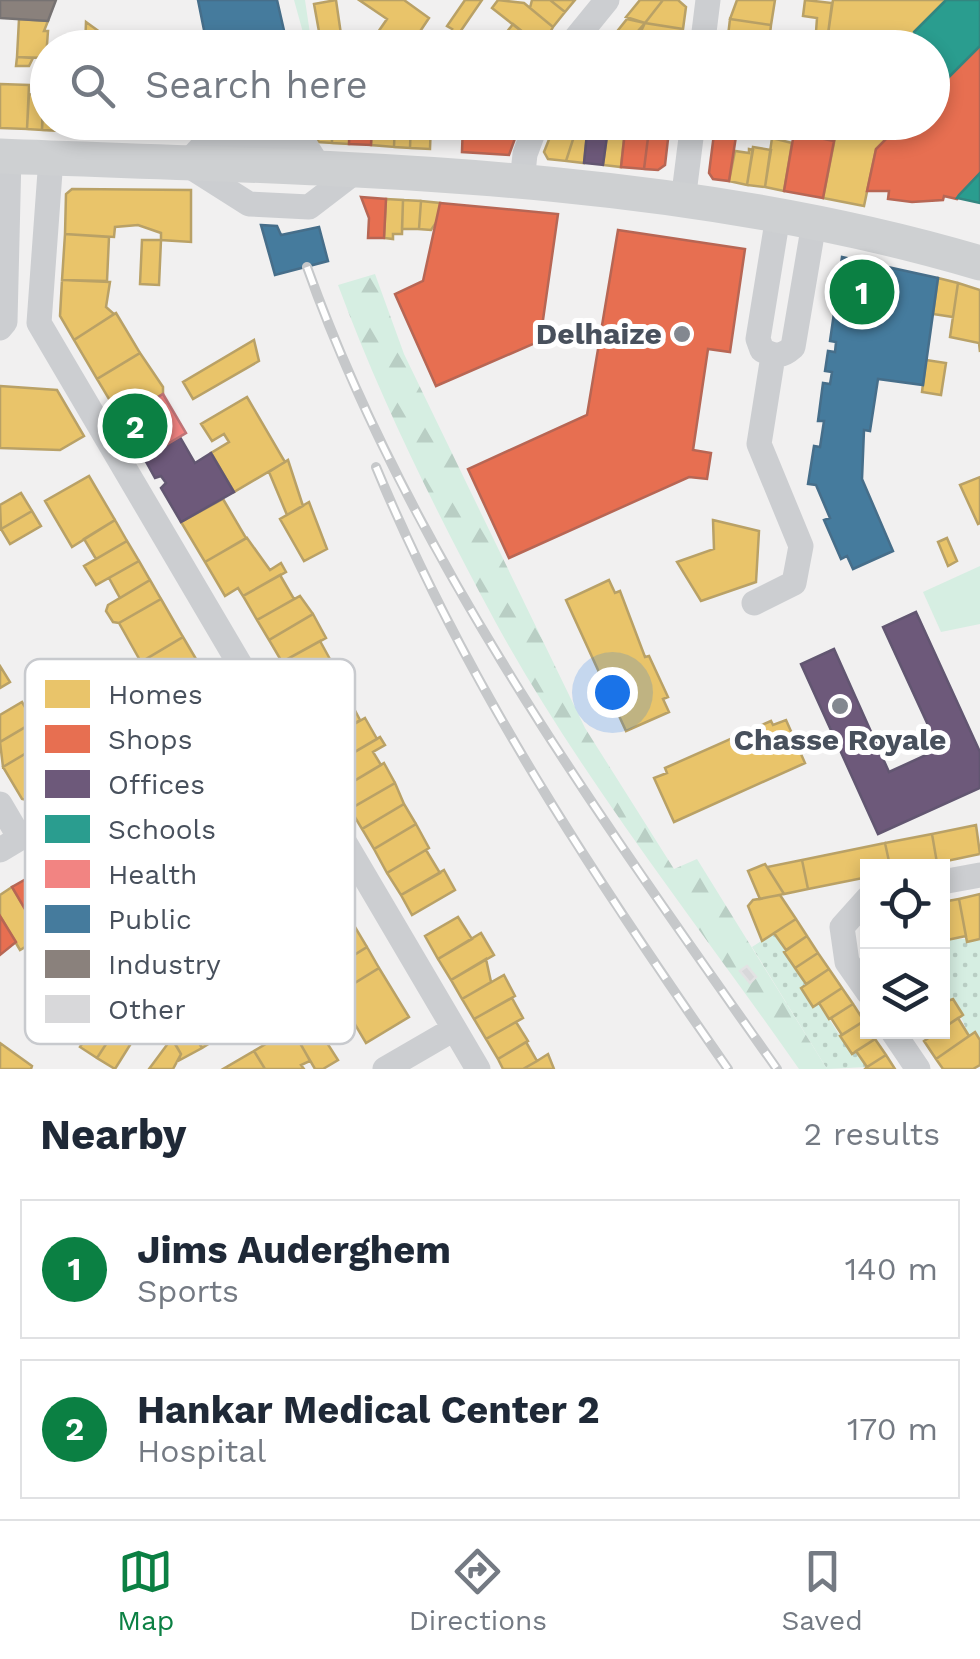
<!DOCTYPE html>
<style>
:root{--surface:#fff;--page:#f2f2f3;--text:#1f2937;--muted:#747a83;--line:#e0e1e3;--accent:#0b8043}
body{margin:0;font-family:"Work Sans",sans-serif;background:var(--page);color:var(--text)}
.controls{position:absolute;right:30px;bottom:30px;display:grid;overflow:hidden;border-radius:0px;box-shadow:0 5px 15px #0003}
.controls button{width:90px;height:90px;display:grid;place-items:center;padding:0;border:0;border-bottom:2px solid var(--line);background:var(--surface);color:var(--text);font:50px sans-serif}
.you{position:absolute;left:612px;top:692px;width:35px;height:35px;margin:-25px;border:8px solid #fff;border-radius:50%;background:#1a73e8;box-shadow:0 0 0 15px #1a73e833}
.badge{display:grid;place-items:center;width:65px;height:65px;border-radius:50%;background:var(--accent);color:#fff;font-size:32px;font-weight:700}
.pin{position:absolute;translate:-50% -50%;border:5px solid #fff;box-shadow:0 2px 10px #0006}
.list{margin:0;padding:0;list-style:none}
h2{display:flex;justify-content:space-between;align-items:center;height:130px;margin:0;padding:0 40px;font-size:42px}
h2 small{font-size:32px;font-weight:400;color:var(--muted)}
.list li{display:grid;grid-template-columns:65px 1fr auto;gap:30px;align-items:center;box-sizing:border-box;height:140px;margin:0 20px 20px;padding:0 20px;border:2px solid var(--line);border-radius:0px}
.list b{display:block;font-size:38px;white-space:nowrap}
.list p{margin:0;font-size:32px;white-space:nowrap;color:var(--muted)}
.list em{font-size:32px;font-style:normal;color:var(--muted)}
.icon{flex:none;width:55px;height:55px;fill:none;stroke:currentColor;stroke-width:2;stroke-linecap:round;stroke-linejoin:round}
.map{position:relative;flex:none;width:980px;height:1069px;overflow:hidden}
.search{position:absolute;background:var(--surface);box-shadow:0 5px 15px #0003;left:30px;right:30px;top:30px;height:110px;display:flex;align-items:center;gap:25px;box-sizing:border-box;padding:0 35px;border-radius:55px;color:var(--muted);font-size:38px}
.sheet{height:450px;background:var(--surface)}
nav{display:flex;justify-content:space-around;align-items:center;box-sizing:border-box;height:140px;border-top:2px solid var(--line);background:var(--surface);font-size:28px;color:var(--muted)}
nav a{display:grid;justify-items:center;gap:5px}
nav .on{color:var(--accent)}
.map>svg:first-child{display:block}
.grass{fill:url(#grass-dots)}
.forest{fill:url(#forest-firs)}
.park{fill:#d6eee2}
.homes{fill:#e9c46a;stroke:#b9a166;stroke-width:2.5}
.shops{fill:#e76f51;stroke:#b76654;stroke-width:2.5}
.offices{fill:#6d597a;stroke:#625671;stroke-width:2.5}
.schools{fill:#2a9d8f;stroke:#338680;stroke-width:2.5}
.health{fill:#f28482;stroke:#bf7477;stroke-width:2.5}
.public{fill:#457b9d;stroke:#466e8a;stroke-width:2.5}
.industry{fill:#8a817c;stroke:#767272;stroke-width:2.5}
.building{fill:#d8d8da;stroke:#e2e2e3;stroke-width:2.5}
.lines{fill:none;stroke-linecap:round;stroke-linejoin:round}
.street{stroke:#ccced1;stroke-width:25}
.secondary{stroke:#ced0d2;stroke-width:35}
.rail-casing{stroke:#c6c8ca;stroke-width:10}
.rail{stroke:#fff;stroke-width:6;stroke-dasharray:19;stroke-linecap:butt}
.poi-dot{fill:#838890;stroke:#fff;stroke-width:4}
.labels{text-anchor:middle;stroke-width:10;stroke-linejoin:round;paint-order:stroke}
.poi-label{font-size:30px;font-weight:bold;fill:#48505c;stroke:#fff;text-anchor:end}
.key{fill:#fff;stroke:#c8cace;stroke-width:2.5}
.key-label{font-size:28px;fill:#48505c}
</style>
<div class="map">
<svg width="980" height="1069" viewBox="0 0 980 1069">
<defs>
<pattern id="grass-dots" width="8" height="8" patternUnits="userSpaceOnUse" patternTransform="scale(2.5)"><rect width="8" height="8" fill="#d6eee2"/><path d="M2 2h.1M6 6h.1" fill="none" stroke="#b9cec4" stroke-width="1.8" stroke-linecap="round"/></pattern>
<pattern id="forest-firs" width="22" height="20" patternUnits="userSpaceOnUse" patternTransform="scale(2.5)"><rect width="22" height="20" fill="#d6eee2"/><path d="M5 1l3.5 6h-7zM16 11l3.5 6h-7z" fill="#b9cec4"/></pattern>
</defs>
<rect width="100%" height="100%" fill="#f1f0f0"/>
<!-- grass -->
<path class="grass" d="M946,932L948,939H980V1040L975,1033L969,1036L954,1000L943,1003Z
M774,933L806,984L801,989L813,1006L819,1003L851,1053L856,1051L867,1067L827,1069L752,947Z"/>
<!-- forest -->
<path class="forest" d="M294,0H305L312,47H307Z
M375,274L404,354L585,728L674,869L697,859L827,1069H799C699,926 579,775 496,623C437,514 381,401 338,285Z"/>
<!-- park -->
<path class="park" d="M980,566V624L941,632L923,592Z"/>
<!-- homes -->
<path class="homes" d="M336,0L343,48H322L314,4Z
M359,0H404L429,18L409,48H382L386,42L376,35L387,19Z
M465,0H482L449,48H435L452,29L447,26Z
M498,0L524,3L553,27L544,43L539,45L492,8Z
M532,0H550L565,12L553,27L530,8Z
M550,0H575L565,12Z
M640,0H663L645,23L626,17Z
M663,0H678L686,7L683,29L645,23Z
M737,0H775L771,25L730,19Z
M805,0L832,3L828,34L816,32L817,18L803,16Z
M833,0H946L914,32V48H838L840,35L828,34Z
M19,19L48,21L44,31H48L46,58L17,57Z
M627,19L645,23L636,42L611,39Z
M730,19L771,25L770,34L791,35L790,45L728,36Z
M86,22L122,48H98L97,42L85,47Z
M645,23L683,29L680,48L649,44L650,34L637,32Z
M513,24L538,44L536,48H495L500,34L503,37Z
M728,36L783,44V48H726Z
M637,42L649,44L678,48H636Z
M17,57L33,58L29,66H16Z
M932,69L945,81L932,93Z
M45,77L48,122H62L61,131L42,130Z
M0,84L29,85L27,129L0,128Z
M29,94L43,95L42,130L27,129Z
M62,122H81V132L61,131Z
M81,122H99L98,132H81Z
M99,122H124V133L98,132Z
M124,122H141L140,134L124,133Z
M141,122H163L162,135L140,134Z
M199,122H316L319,135L191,129Z
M320,122H332V143L318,142Z
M332,122H350L349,144L332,143Z
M372,122H395L394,147L371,145Z
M395,122H411L410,148L394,147Z
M411,122H431L430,149L410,148Z
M556,122L578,124L566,161L548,159L544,152Z
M716,122H738L737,130L715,126Z
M846,122H903L876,149L864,206L823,198L836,133Z
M578,124L588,125L584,163L566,161Z
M608,127L625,129L621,167L603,165Z
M772,138L792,143L784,191L765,187Z
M753,147L771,150L765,187L747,185Z
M749,149L753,150L747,185L729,181L735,151L749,153Z
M72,189L191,190V242L161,240V233L138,225L115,227L114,237L65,234L66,194Z
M386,199L403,200L402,234H393V239L384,238Z
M403,200L421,201L419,229H402Z
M421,201L440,203V217L431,230L419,229Z
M65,234L109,237L107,281L62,280Z
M142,240H161L159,285L140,284Z
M938,278L958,283L953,317L933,314Z
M62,280L110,282L106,307L114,314L74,340L60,316Z
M958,283L980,290V352L979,343L950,337Z
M116,313L140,353L97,379L74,340Z
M254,340L259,361L193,399L183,382Z
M140,353L163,387V394L121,419L97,379Z
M926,360L946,363L941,395L922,392Z
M0,386L57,390L84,436L60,450L0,448Z
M247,397L285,462L234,492L211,453L229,442L224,434L212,441L201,424Z
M288,460L303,506L287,515L269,472Z
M89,476L115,520L72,547L45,501Z
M980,477V523L978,524L960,485Z
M21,493L32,511L1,529L0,505Z
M223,499L246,538L205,562L181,522Z
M309,502L327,549L304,561L280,519Z
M32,511L41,526L10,544L1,529Z
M115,520L127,541L96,559L84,539Z
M713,520L759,531L756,582L701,601L677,562L714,549Z
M247,538L270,570L281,563L286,572L243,596L238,588L225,596L205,562Z
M947,538L957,561L948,566L938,542Z
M127,541L139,561L96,585L84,566Z
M139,561L150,580L120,598L109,578Z
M280,575L294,599L257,620L243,596Z
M150,580L161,599L119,623L113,622L106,611L108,605Z
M609,580L615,593L620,591L645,657L649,656L668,697L663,699L669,712L626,731L566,600Z
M300,596L313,614L269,640L257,620Z
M161,599L183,637L141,662L119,623Z
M313,614L326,638L282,662L269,640Z
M183,637L212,686L170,710L141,662Z
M320,641L331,661L295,683L282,662Z
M0,666L10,682L0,688Z
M350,701L360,720L328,739L317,721Z
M22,702L34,722L0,742V715Z
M365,718L377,739L341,760L328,739Z
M786,720L805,763L674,822L654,778L667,773L665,768L771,721L773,725Z
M32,723L43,743L3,767L0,742Z
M380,737L385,745L373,752L381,765L339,790L331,777L346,769L341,760Z
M45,742L69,783L39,803L22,799L3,767Z
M384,763L395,783L350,809L339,790Z
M395,783L404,804L362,829L350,809Z
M404,804L416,824L374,849L362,829Z
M416,824L429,848L387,873L374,849Z
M976,825L980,854L937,863L932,834Z
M932,834L937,863L890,866L885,843Z
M885,843L890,866H868V877L808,889L802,860Z
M426,850L440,873L401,895L387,873Z
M802,860L808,889L784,894L767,867Z
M765,864L767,867L784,894L760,899L748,871Z
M444,870L455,890L412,915L401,895Z
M12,887L42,937L20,950L0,916V895Z
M980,894V939L967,942L959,899Z
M780,895L796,919L762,941L748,906L753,900Z
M959,899L966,936L947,940L942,902Z
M343,907L367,947L325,973L318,969L301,932Z
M458,917L472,939L438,959L425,936Z
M796,919L807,936L786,950L774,933Z
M481,933L494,955L451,980L438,959Z
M807,936L818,953L795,968L784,952Z
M367,947L379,968L337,994L325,973Z
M818,953L829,969L806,984L795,968Z
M486,959L491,982L462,999L451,980Z
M379,968L409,1017L366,1043L337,994Z
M829,969L842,988L813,1007L801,988Z
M504,975L515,996L474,1019L462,999Z
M149,977L159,995L125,1015L97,1058L80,1047L110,1000Z
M842,988L853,1004L829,1019L819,1003Z
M168,990L202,1048L178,1061L181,1054L149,1001Z
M512,998L523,1018L486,1039L474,1019Z
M953,999L963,1015L942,1029V1003Z
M149,1001L159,1018L140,1029L115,1069L97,1058L125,1015Z
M853,1004L864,1021L842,1035L831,1018Z
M218,1013L229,1031L202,1048L191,1029Z
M958,1018L969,1036L936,1059L924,1041Z
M313,1021L338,1060L323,1069H315L294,1033Z
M864,1021L875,1039L852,1054L840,1036Z
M516,1022L528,1041L498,1059L486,1039Z
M286,1032H294L310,1061L301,1065L304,1069H265L254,1051Z
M975,1032L980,1040V1065L973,1069H943L936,1059Z
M172,1038L181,1054L173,1069H149Z
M875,1039L886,1055L867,1067L856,1051Z
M526,1042L537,1061L523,1069H503L498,1059Z
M0,1043L32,1066L31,1069H0Z
M254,1051L265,1069H223Z
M548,1054L554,1069H523L537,1061Z
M886,1055L895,1069H865L867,1067Z"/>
<!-- shops -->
<path class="shops" d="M459,32L479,48H449Z
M980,46V173L957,199L944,196L943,200L912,202L888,199L889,191H867L876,149L903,122H932V93Z
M163,122H176L178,129L162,135Z
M350,122H372L371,145L349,144Z
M463,122H521L509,155L462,152Z
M650,122L644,169L621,167L626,122Z
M650,122H670L665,165L658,170L644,169Z
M715,126L737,130L729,181L713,179L709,173Z
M794,133L834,141L823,198L784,191Z
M361,197L386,199L384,238H368L369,218Z
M440,203L558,214L540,341L436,386L395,294L423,281Z
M618,230L745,249L730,352L708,349L693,450L711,453L707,479L689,477L509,558L468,469L587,415Z
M35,874L59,917L39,933L12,887Z
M0,916L16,942L0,955Z"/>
<!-- offices -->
<path class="offices" d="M593,122H609L603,165L584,163L587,133L592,134Z
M180,437L195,463L211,453L234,492L181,522L161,488L166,483L161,476L155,478L144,458Z
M916,612L980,752V788L878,834L801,664L834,649L889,772L939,749L883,627Z"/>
<!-- schools -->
<path class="schools" d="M946,0H980V46L945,81L932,69V48H914V32Z
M980,173V203L957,198L959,195Z"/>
<!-- health -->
<path class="health" d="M163,394L186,433L144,458L121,419Z"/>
<!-- public -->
<path class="public" d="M198,0H277L288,48H189L206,40Z
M261,225L277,226L281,235L319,227L328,261L275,275Z
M842,257L938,278L923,385L878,379L870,431L864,430L862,479L893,551L853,569L847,556L841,559L824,520L830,518L816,485L808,484L814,446L820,447L824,421H818L823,383L830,384L832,372L825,371L828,351L835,352L836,342L830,341Z"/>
<!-- industry -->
<path class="industry" d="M0,0H56L48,21L0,18Z"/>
<!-- building -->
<path class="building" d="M747,966L756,977L750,983L740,971Z"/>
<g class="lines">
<!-- street -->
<path class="street" d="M568,48L607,0
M702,48L708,0
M321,170L302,140L211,137L186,164L249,204L309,207L356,171
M522,182L525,154L537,122
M683,201L693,122
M778,216L758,339L762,350C775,357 782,357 793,347L814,223
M39,323L478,1069
M39,323L51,158
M0,328L5,322L9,156
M754,603L794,583L801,546L759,444L773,356
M0,804L20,838
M0,850L260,694
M942,882L980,875
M868,898L842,927L847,962L868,992
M893,1032L918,1069
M385,1069L454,1029"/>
<!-- secondary -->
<path class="secondary" d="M0,156C327,169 664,169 980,263"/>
<defs>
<path id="rail" d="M307,267C410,556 602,820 777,1069
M376,467C466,684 594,877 728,1069"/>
</defs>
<!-- rail casing -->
<use href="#rail" class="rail-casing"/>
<!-- rail -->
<use href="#rail" class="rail"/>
</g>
<!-- markers -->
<g class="poi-dot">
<circle cx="682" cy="334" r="10"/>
<circle cx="840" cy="706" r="10"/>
</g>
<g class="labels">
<!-- poi labels -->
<g class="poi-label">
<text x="662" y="344">Delhaize</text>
<text x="840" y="750" text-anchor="middle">Chasse Royale</text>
</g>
</g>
<!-- legend -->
<rect x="25" y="659" width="330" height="385" rx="15" class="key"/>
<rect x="45" y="680" width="45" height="28" fill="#e9c46a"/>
<rect x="45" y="725" width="45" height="28" fill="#e76f51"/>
<rect x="45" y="770" width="45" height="28" fill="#6d597a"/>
<rect x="45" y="815" width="45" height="28" fill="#2a9d8f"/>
<rect x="45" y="860" width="45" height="28" fill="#f28482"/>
<rect x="45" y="905" width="45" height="28" fill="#457b9d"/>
<rect x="45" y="950" width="45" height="28" fill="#8a817c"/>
<rect x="45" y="995" width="45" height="28" fill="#d8d8da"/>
<g class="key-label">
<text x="108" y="704">Homes</text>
<text x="108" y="749">Shops</text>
<text x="108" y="794">Offices</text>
<text x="108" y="839">Schools</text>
<text x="108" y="884">Health</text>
<text x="108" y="929">Public</text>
<text x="108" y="974">Industry</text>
<text x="108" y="1019">Other</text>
</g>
</svg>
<div class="controls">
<button><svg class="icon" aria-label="locate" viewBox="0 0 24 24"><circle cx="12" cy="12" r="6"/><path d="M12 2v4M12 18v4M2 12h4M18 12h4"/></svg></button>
<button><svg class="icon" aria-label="layers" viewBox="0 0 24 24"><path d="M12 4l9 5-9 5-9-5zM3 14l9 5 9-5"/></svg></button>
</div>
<div class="you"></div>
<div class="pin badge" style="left:862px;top:292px">1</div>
<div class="pin badge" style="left:135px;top:426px">2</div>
<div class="search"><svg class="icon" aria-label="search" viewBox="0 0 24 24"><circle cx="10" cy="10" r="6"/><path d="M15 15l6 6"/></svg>Search here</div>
</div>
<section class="sheet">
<h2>Nearby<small>2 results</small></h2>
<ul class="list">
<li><span class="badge">1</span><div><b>Jims Auderghem</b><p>Sports</p></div><em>140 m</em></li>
<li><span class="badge">2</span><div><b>Hankar Medical Center 2</b><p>Hospital</p></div><em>170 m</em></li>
</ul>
</section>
<nav>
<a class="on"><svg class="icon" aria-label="map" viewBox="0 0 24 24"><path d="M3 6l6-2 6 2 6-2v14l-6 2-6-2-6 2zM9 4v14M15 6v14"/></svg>Map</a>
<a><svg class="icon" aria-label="directions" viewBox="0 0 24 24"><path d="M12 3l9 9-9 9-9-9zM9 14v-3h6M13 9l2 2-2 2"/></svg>Directions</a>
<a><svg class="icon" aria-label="saved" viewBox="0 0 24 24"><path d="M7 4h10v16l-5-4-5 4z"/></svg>Saved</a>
</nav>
